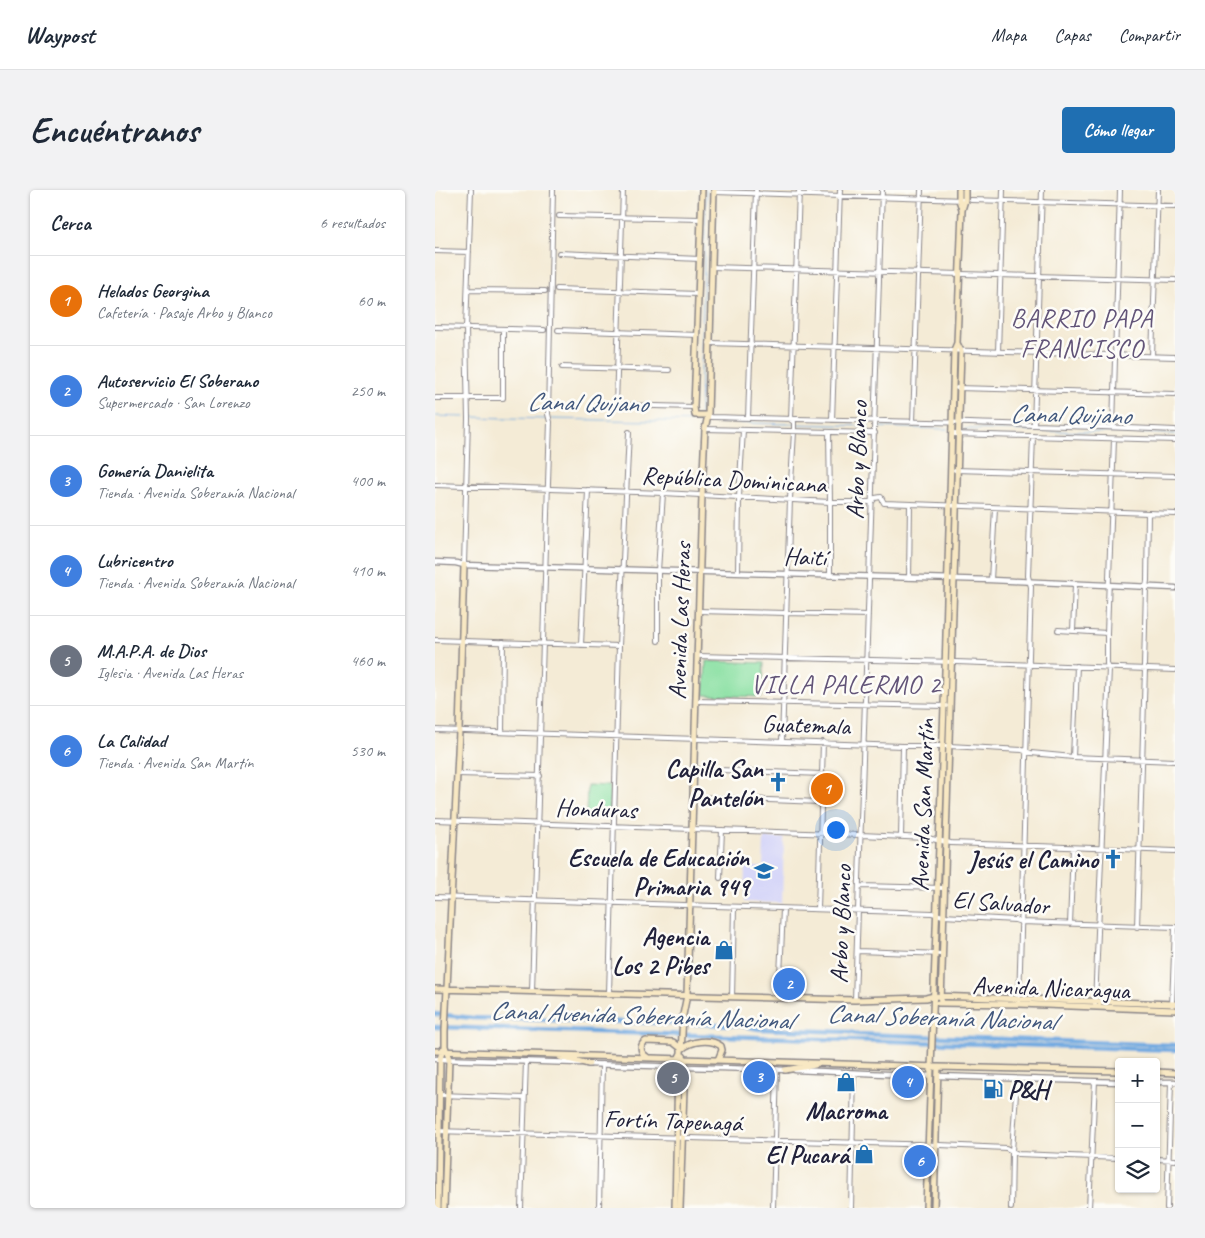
<!DOCTYPE html>
<html lang="es">
<meta charset="utf-8">
<style>
:root{--surface:#fff;--page:#f2f2f3;--text:#1f2937;--muted:#747a83;--line:#e0e1e3;--accent:#1f6fb2}
body{margin:0;font-family:Caveat,sans-serif;background:var(--page);color:var(--text)}
.controls{position:absolute;right:15px;bottom:15px;display:grid;overflow:hidden;border-radius:5px;box-shadow:0 1px 4px #0004}
.controls button{width:45px;height:45px;display:grid;place-items:center;padding:0;border:0;border-bottom:1px solid var(--line);background:var(--surface);color:var(--text);font:25px sans-serif}
.you{position:absolute;left:400px;top:639px;width:18px;height:18px;margin:-12px;border:4px solid #fff;border-radius:50%;background:#1a73e8;box-shadow:0 0 0 8px #1a73e833}
.badge{display:grid;place-items:center;width:32px;height:32px;border-radius:50%;background:var(--accent);color:#fff;font-size:16px;font-weight:700}
.pin{position:absolute;translate:-50% -50%;border:2px solid #fff;box-shadow:0 1px 5px #0006}
.list{margin:0;padding:0;list-style:none}
h2{display:flex;justify-content:space-between;align-items:center;height:65px;margin:0;padding:0 20px;font-size:21px}
h2 small{font-size:16px;font-weight:400;color:var(--muted)}
.list li{display:grid;grid-template-columns:32px 1fr auto;gap:15px;align-items:center;box-sizing:border-box;height:90px;padding:0 20px;border-top:1px solid var(--line)}
.list b{display:block;font-size:19px;white-space:nowrap}
.list p{margin:0;font-size:16px;white-space:nowrap;color:var(--muted)}
.list em{font-size:16px;font-style:normal;color:var(--muted)}
.icon{flex:none;width:28px;height:28px;fill:none;stroke:currentColor;stroke-width:2;stroke-linecap:round;stroke-linejoin:round}
.map{position:relative;flex:none;width:740px;height:1018px;overflow:hidden;border-radius:5px}
header{display:flex;align-items:center;gap:30px;box-sizing:border-box;height:70px;padding:0 25px;background:var(--surface);border-bottom:1px solid var(--line)}
header strong{font-size:24px}
nav{display:flex;gap:28px;margin-inline-start:auto;font-size:18px}
.intro{display:flex;align-items:center;justify-content:space-between;box-sizing:border-box;height:120px;padding:0 30px}
h1{margin:0;font-size:35px}
.button{padding:12px 22px;border-radius:5px;background:var(--accent);color:#fff;font-size:18px;font-weight:700}
main{display:flex;gap:30px;padding:0 30px}
aside{flex:1;background:var(--surface);border-radius:5px;box-shadow:0 1px 4px #0004}
.map>svg:first-child{display:block}
.built{fill:#d7d7f8}
.green{fill:#8ae0a3;stroke:#56816f}
.lines{fill:none;stroke-linecap:round;stroke-linejoin:round}
.stream{stroke:#73aae1;stroke-width:1}
.canal{stroke:#73aae1;stroke-width:4.5}
.minor-casing{stroke:#8b8688;stroke-width:6}
.tertiary-casing{stroke:#8b8688;stroke-width:7}
.secondary-casing{stroke:#8b8688;stroke-width:8}
.minor{stroke:#fff;stroke-width:4}
.tertiary{stroke:#fff;stroke-width:4.5}
.secondary{stroke:#f8e8c3;stroke-width:5}
.labels{text-anchor:middle;stroke-width:5;stroke-linejoin:round;paint-order:stroke}
.street-label{font-size:25px;fill:#22223b;stroke:#fdfcf7}
.poi-label{font-size:25px;font-weight:bold;fill:#22223b;stroke:#fdfcf7;text-anchor:end}
.neighbourhood-label{font-size:26px;letter-spacing:1px;fill:#625478;stroke:#fdfcf7}
.water-label{font-size:26px;font-style:italic;fill:#42587d;stroke:#fdfcf7}
</style>
<header>
<strong>Waypost</strong>
<nav><a>Mapa</a><a>Capas</a><a>Compartir</a></nav>
</header>
<div class="intro"><h1>Encuéntranos</h1><a class="button">Cómo llegar</a></div>
<main>
<aside>
<h2>Cerca<small>6 resultados</small></h2>
<ul class="list">
<li><span class="badge" style="background:#e8710a">1</span><div><b>Helados Georgina</b><p>Cafetería · Pasaje Arbo y Blanco</p></div><em>60 m</em></li>
<li><span class="badge" style="background:#3f7fe0">2</span><div><b>Autoservicio El Soberano</b><p>Supermercado · San Lorenzo</p></div><em>250 m</em></li>
<li><span class="badge" style="background:#3f7fe0">3</span><div><b>Gomería Danielita</b><p>Tienda · Avenida Soberanía Nacional</p></div><em>400 m</em></li>
<li><span class="badge" style="background:#3f7fe0">4</span><div><b>Lubricentro</b><p>Tienda · Avenida Soberanía Nacional</p></div><em>410 m</em></li>
<li><span class="badge" style="background:#6b7280">5</span><div><b>M.A.P.A. de Dios</b><p>Iglesia · Avenida Las Heras</p></div><em>460 m</em></li>
<li><span class="badge" style="background:#3f7fe0">6</span><div><b>La Calidad</b><p>Tienda · Avenida San Martín</p></div><em>530 m</em></li>
</ul>
</aside>
<div class="map">
<svg width="740" height="1018" viewBox="0 0 740 1018">
<rect width="100%" height="100%" fill="#fdfcf7"/>
<filter id="ink" filterUnits="userSpaceOnUse"><feTurbulence type="fractalNoise" baseFrequency=".02" numOctaves="2"/><feDisplacementMap in="SourceGraphic" scale="10" xChannelSelector="R" yChannelSelector="G"/><feConvolveMatrix kernelMatrix="1 2 1 2 8 2 1 2 1" color-interpolation-filters="sRGB"/></filter>
<filter id="wash" filterUnits="userSpaceOnUse"><feTurbulence type="fractalNoise" baseFrequency=".0096" numOctaves="4" result="noise"/><feDisplacementMap in="SourceGraphic" scale="20" xChannelSelector="R" yChannelSelector="G"/><feGaussianBlur stdDeviation="1.12" result="paint"/><feColorMatrix in="noise" values="0 0 0 0 0 0 0 0 0 0 0 0 0 0 0 0 0 1.4 0 .05"/><feComposite in="paint" operator="in"/></filter>
<g filter="url(#wash)">
<rect width="100%" height="100%" fill="#f4ebd6"/>
<!-- built -->
<path class="built" d="M329,648H349L347,713L309,712L310,677H328Z"/>
<!-- green -->
<path class="green" d="M271,471L329,473L327,507L269,505Z
M152,595L175,596L174,628H151Z"/>
<g class="lines">
<!-- stream -->
<path class="stream" d="M265,224L271,0
M0,226L30,227
M36,227L112,229
M116,229L268,232
M275,232L434,236
M444,237L512,239
M530,239L740,244"/>
<!-- canal -->
<path class="canal" d="M0,824L38,828L303,835L324,839L414,842L422,844L740,855
M0,837L740,860"/>
</g>
</g>
<g filter="url(#ink)">
<g class="lines">
<defs>
<path id="minor" d="M188,0L181,215L259,217
M279,2L530,10
M536,10L740,16
M124,26L266,29
M0,61L34,62
M124,63L265,69
M277,77L740,90
M122,99L263,104
M33,100L110,101
M0,137L109,140
M123,140L262,145
M274,153L740,167
M563,162L568,0
M717,166L723,0
M127,177L234,180
M522,198L740,204
M0,208H68V139
M273,225L276,227C431,231 586,233 740,240
M313,228L321,0
M397,230L405,0
M478,232L486,0
M599,235L607,0
M678,237L685,0
M270,239L440,243
M394,242L395,312V386
M517,244L740,250
M520,280L740,286
M0,295L228,303L395,312H437L440,308L446,307L449,313L740,324
M29,375L33,229L31,139L36,0
M303,383L304,307L308,240
M474,388L475,314
M556,390L560,318
M263,421L433,425
M623,440L672,443
M638,441L640,394
M0,450L184,456
M223,451V381L228,303
M146,455L153,300
M262,466L521,472L740,480
M261,511L511,516
M0,540L468,556H514L587,560L596,563L638,567L740,571
M67,542L68,452
M347,551L355,309L359,242V232L356,230L364,0
M638,567L642,476
M259,579L387,584
M22,584L105,586
M258,607L385,612
M0,630L426,645L492,648L516,653L740,661
M466,647L468,556
M285,688L287,640
M424,696L509,698
M0,707L497,723L508,726L580,730L586,732L740,737
M383,719L388,552
M635,734L638,658
M702,737L710,479L709,476L711,397L712,391L713,323
M422,761L508,764
M97,801L114,261L115,232L113,224L118,0
M174,803L184,456L194,242
M297,807L299,718
M344,808L348,719
M420,810L447,0
M584,811L596,397L593,386L598,246
M660,814L674,478L672,474V443L679,249
M737,815L740,737
M5,905L89,908
M0,941L505,955L571,958L583,964L684,968
M721,969L740,970
M86,1018L91,871
M164,1018L167,874
M338,1018L342,879
M416,1018L419,883
M576,1018L577,961L582,889
M654,1018L660,891
M732,1018L736,892"/>
<path id="tertiary" d="M0,372L21,373L29,375L556,390L740,398
M0,869L145,873
M152,874L352,880
M360,880L496,886
M503,886L684,892
M721,892H740"/>
<path id="secondary" d="M267,0L259,217L260,225H273
M524,0V10L527,19
M0,799L420,810L491,808L499,806L740,814
M503,813L584,814L740,820
M506,813L526,161L522,153
M0,861L503,877L684,881
M125,867L154,874
M212,867C205,863 204,855 211,851L238,852L247,859C256,851 275,848 286,856L287,860L283,870
M350,880L380,875
M721,882L740,883
M3,1018L5,869L8,859
M9,1018L14,869L10,856V841L24,541L29,375
M240,1018L243,876V869L246,863L248,825L252,805L267,305L270,239L273,225L279,0
M245,1018L250,869L248,866
M491,1018L509,516L518,198L519,160L522,153L527,20L530,10V0
M499,1018L503,877"/>
</defs>
<!-- minor casing -->
<use href="#minor" class="minor-casing"/>
<!-- tertiary casing -->
<use href="#tertiary" class="tertiary-casing"/>
<!-- secondary casing -->
<use href="#secondary" class="secondary-casing"/>
<!-- minor -->
<use href="#minor" class="minor"/>
<!-- tertiary -->
<use href="#tertiary" class="tertiary"/>
<!-- secondary -->
<use href="#secondary" class="secondary"/>
</g>
</g>
<!-- icons -->
<defs>
<symbol id="church-bare" viewBox="-9 -9 18 18"><path d="M-1.2-6h2.4v3.5h3.3v2.4h-3.3V6h-2.4V-.1h-3.3v-2.4h3.3Z" fill="#1f6fb2" stroke="#fdfcf7" stroke-width="2.5" paint-order="stroke"/></symbol>
<symbol id="school-bare" viewBox="-9 -9 18 18"><path d="M0-5L7-2L0 1L-7-2ZM-4 1L0 2.5L4 1V4Q0 6-4 4Z" fill="#1f6fb2" stroke="#fdfcf7" stroke-width="2.5" paint-order="stroke"/></symbol>
<symbol id="shop-bare" viewBox="-9 -9 18 18"><path d="M-5-2.5h2.3a2.7 3.5 0 0 1 5.4 0H5L5.5 6h-11ZM-1.5-2.5h3a1.5 2.3 0 0 0-3 0Z" fill="#1f6fb2" stroke="#fdfcf7" stroke-width="2.5" paint-order="stroke"/></symbol>
<symbol id="fuel-bare" viewBox="-9 -9 18 18"><path d="M-5.5-6h7V0h2V4h1.3V-2.5L3-4.5l.8-.8L6-3V5H2.5V1h-1V6h-7ZM-4.2-4.7v3.2H.2V-4.7Z" fill="#1f6fb2" stroke="#fdfcf7" stroke-width="2.5" paint-order="stroke"/></symbol>
</defs>
<g fill-rule="evenodd">
<use href="#church-bare" x="329" y="578" width="28" height="28"/>
<use href="#church-bare" x="664" y="655" width="28" height="28"/>
<use href="#school-bare" x="315" y="667" width="28" height="28"/>
<use href="#shop-bare" x="275" y="746" width="28" height="28"/>
<use href="#shop-bare" x="397" y="878" width="28" height="28"/>
<use href="#fuel-bare" x="544" y="885" width="28" height="28"/>
<use href="#shop-bare" x="415" y="950" width="28" height="28"/>
</g>
<g class="labels">
<!-- street labels -->
<g class="street-label">
<text transform="translate(421 270) rotate(-88)" y="9">Arbo y Blanco</text>
<text transform="translate(299 289) rotate(3)" y="9">República Dominicana</text>
<text transform="translate(370 366) rotate(2)" y="9">Haití</text>
<text transform="translate(244 431) rotate(-88)" y="9">Avenida Las Heras</text>
<text transform="translate(371 534) rotate(2)" y="9">Guatemala</text>
<text transform="translate(487 615) rotate(-88)" y="9">Avenida San Martín</text>
<text transform="translate(161 618) rotate(2)" y="9">Honduras</text>
<text transform="translate(566 712) rotate(4)" y="9">El Salvador</text>
<text transform="translate(405 734) rotate(-88)" y="9">Arbo y Blanco</text>
<text transform="translate(616 797) rotate(2)" y="9">Avenida Nicaragua</text>
<text transform="translate(238 930) rotate(2)" y="9">Fortín Tapenagá</text>
</g>
<!-- poi labels -->
<g class="poi-label">
<text x="328" y="587">Capilla San<tspan x="328" dy="29">Pantelón</tspan></text>
<text x="314" y="676">Escuela de Educación<tspan x="314" dy="29">Primaria 949</tspan></text>
<text x="663" y="678">Jesús el Camino</text>
<text x="274" y="755">Agencia<tspan x="274" dy="29">Los 2 Pibes</tspan></text>
<text x="573" y="908" text-anchor="start">P&amp;H</text>
<text x="411" y="929" text-anchor="middle">Macroma</text>
<text x="414" y="973">El Pucará</text>
</g>
<!-- neighbourhood labels -->
<g class="neighbourhood-label">
<text x="647" y="137">BARRIO PAPA<tspan x="647" dy="30">FRANCISCO</tspan></text>
<text x="411" y="503">VILLA PALERMO 2</text>
</g>
<!-- water labels -->
<g class="water-label">
<text transform="translate(152 212) rotate(1)" y="9">Canal Quijano</text>
<text transform="translate(635 224) rotate(1)" y="9">Canal Quijano</text>
<text transform="translate(206 825) rotate(2)" y="9">Canal Avenida Soberanía Nacional</text>
<text transform="translate(506 827) rotate(2)" y="9">Canal Soberanía Nacional</text>
</g>
</g>
</svg>
<div class="controls">
<button>+</button>
<button>−</button>
<button><svg class="icon" aria-label="layers" viewBox="0 0 24 24"><path d="M12 4l9 5-9 5-9-5zM3 14l9 5 9-5"/></svg></button>
</div>
<div class="you"></div>
<div class="pin badge" style="left:392px;top:599px;background:#e8710a">1</div>
<div class="pin badge" style="left:354px;top:794px;background:#3f7fe0">2</div>
<div class="pin badge" style="left:324px;top:887px;background:#3f7fe0">3</div>
<div class="pin badge" style="left:473px;top:892px;background:#3f7fe0">4</div>
<div class="pin badge" style="left:238px;top:888px;background:#6b7280">5</div>
<div class="pin badge" style="left:485px;top:971px;background:#3f7fe0">6</div>
</div>
</main>
